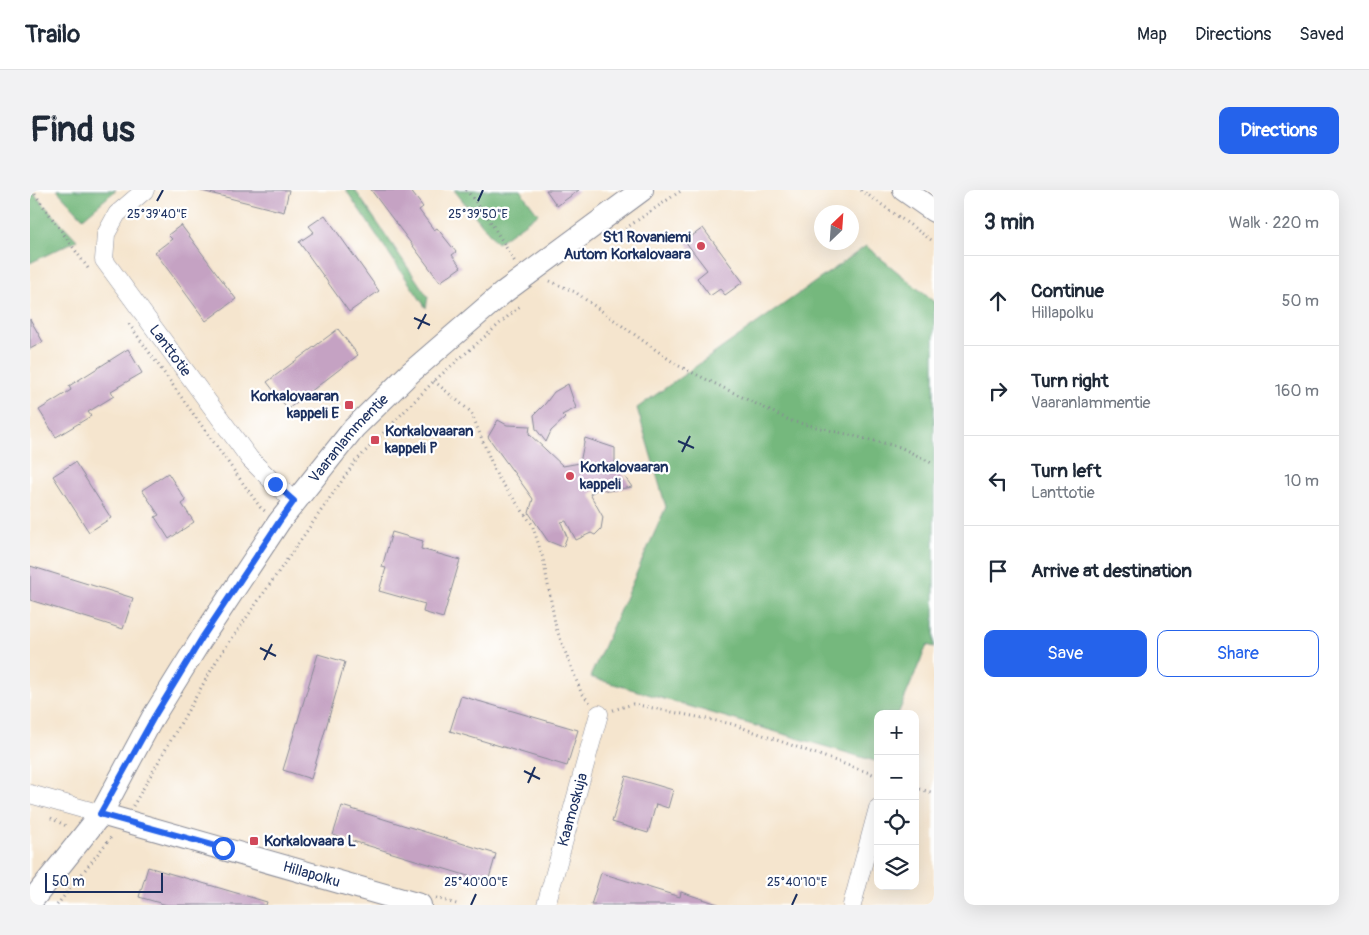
<!DOCTYPE html>
<meta charset="utf-8">
<style>
:root{--surface:#fff;--page:#f2f2f3;--text:#1f2937;--muted:#747a83;--line:#e0e1e3;--accent:#2563eb}
body{margin:0;font-family:Pangolin,sans-serif;background:var(--page);color:var(--text)}
.controls{position:absolute;right:15px;bottom:15px;display:grid;overflow:hidden;border-radius:10px;box-shadow:0 5px 20px #0002}
.controls button{width:45px;height:45px;display:grid;place-items:center;padding:0;border:0;border-bottom:1px solid var(--line);background:var(--surface);color:var(--text);font:25px sans-serif}
.compass{position:absolute;left:784px;top:15px;width:45px;height:45px;border-radius:50%;background:var(--surface);box-shadow:0 5px 20px #0002;rotate:25deg}
.scale{position:absolute;left:15px;bottom:12px;width:118px;box-sizing:border-box;padding-left:5px;border:2px solid #1b2f5e;border-top:0;font-size:14px;line-height:18px;white-space:nowrap;color:#1b2f5e;-webkit-text-stroke:4px #fff;paint-order:stroke}
.stop{position:absolute;width:15px;height:15px;margin:-11px;border:4px solid #2563eb;border-radius:50%;background:#fff}
.stop.end{background:#2563eb;border-color:#fff;box-shadow:0 1px 5px #0008}
.list{margin:0;padding:0;list-style:none}
h2{display:flex;justify-content:space-between;align-items:center;height:65px;margin:0;padding:0 20px;font-size:21px}
h2 small{font-size:16px;font-weight:400;color:var(--muted)}
.list li{display:grid;grid-template-columns:32px 1fr auto;gap:15px;align-items:center;box-sizing:border-box;height:90px;padding:0 20px;border-top:1px solid var(--line)}
.list b{display:block;font-size:19px;white-space:nowrap}
.list p{margin:0;font-size:16px;white-space:nowrap;color:var(--muted)}
.list em{font-size:16px;font-style:normal;color:var(--muted)}
.actions{display:flex;gap:10px;padding:15px 20px}
.actions a{flex:1;padding:11px 0;border:1px solid var(--accent);border-radius:10px;text-align:center;font-size:18px;color:var(--accent)}
.actions .main{background:var(--accent);color:#fff}
.icon{flex:none;width:28px;height:28px;fill:none;stroke:currentColor;stroke-width:2;stroke-linecap:round;stroke-linejoin:round}
.map{position:relative;flex:none;width:904px;height:715px;overflow:hidden;border-radius:10px}
header{display:flex;align-items:center;gap:30px;box-sizing:border-box;height:70px;padding:0 25px;background:var(--surface);border-bottom:1px solid var(--line)}
header strong{font-size:24px}
nav{display:flex;gap:28px;margin-inline-start:auto;font-size:18px}
.intro{display:flex;align-items:center;justify-content:space-between;box-sizing:border-box;height:120px;padding:0 30px}
h1{margin:0;font-size:35px}
.button{padding:12px 22px;border-radius:10px;background:var(--accent);color:#fff;font-size:18px;font-weight:700}
main{display:flex;gap:30px;padding:0 30px}
aside{flex:1;background:var(--surface);border-radius:10px;box-shadow:0 5px 20px #0002}
.map>svg:first-child{display:block}
.forest{fill:#74b87d;stroke:#48746e}
.building{fill:#c5a2c3}
.lines{fill:none;stroke-linecap:round;stroke-linejoin:round}
.minor-casing{stroke:#888a96;stroke-width:19}
.tertiary-casing{stroke:#888a96;stroke-width:24}
.path{stroke:#888a96;stroke-width:3;stroke-dasharray:1 4;stroke-linecap:butt}
.minor{stroke:#fff;stroke-width:18}
.tertiary{stroke:#fff;stroke-width:22}
.route{stroke:#2563eb;stroke-width:6}
.ticks{fill:none;stroke:#1b2f5e;stroke-width:2}
.poi-dot{fill:#d1495b;stroke:#fff;stroke-width:2}
.labels{text-anchor:middle;stroke-width:4.5;stroke-linejoin:round;paint-order:stroke}
.poi-label{font-size:15px;font-weight:bold;fill:#1b2f5e;stroke:#fff;text-anchor:start}
.street-label{font-size:15px;fill:#1b2f5e;stroke:#fff}
.ticks-label{font-size:12px;text-anchor:middle;fill:#1b2f5e;stroke:#fff;stroke-width:4.5;stroke-linejoin:round;paint-order:stroke}
</style>
<header>
<strong>Trailo</strong>
<nav><a>Map</a><a>Directions</a><a>Saved</a></nav>
</header>
<div class="intro"><h1>Find us</h1><a class="button">Directions</a></div>
<main>
<div class="map">
<svg width="904" height="715" viewBox="0 0 904 715">
<rect width="100%" height="100%" fill="#fff"/>
<filter id="ink" filterUnits="userSpaceOnUse"><feTurbulence type="fractalNoise" baseFrequency=".02" numOctaves="2"/><feDisplacementMap in="SourceGraphic" scale="10" xChannelSelector="R" yChannelSelector="G"/><feConvolveMatrix kernelMatrix="1 2 1 2 8 2 1 2 1" color-interpolation-filters="sRGB"/></filter>
<filter id="wash" filterUnits="userSpaceOnUse"><feTurbulence type="fractalNoise" baseFrequency=".0096" numOctaves="4" result="noise"/><feDisplacementMap in="SourceGraphic" scale="20" xChannelSelector="R" yChannelSelector="G"/><feGaussianBlur stdDeviation="1.12" result="paint"/><feColorMatrix in="noise" values="0 0 0 0 0 0 0 0 0 0 0 0 0 0 0 0 0 1.4 0 .05"/><feComposite in="paint" operator="in"/></filter>
<g filter="url(#wash)">
<rect width="100%" height="100%" fill="#f5e5ce"/>
<!-- forest -->
<path class="forest" d="M0,0L47,50L0,73Z
M27,0H86L53,28Z
M316,0H325L398,107L396,118Z
M424,0H490L508,24L467,53Z
M836,56L904,112V457L897,455L868,524H848V572L560,487L636,317L607,218Z"/>
<g id="blocks">
<!-- building -->
<path class="building" d="M168,0H259L254,22Z
M341,0H380L393,17L389,20L404,40L407,38L426,62L422,65L431,77L410,92Z
M516,0H549L527,16Z
M295,25L349,101L319,122L269,52L284,42L279,36Z
M151,35L206,109L176,131L125,62L142,49L138,45Z
M673,38L713,92L695,105L690,99L680,106L667,88L677,80L655,51Z
M0,129L13,152L0,159Z
M308,139L328,165L258,219L237,192Z
M98,159L112,183L81,201L84,206L58,222L61,226L26,247L9,220L41,200L39,196Z
M538,194L546,218L532,225L535,228L521,241L516,252L506,239L504,225L515,214L524,202Z
M468,230L477,235L500,236L499,244L533,276L550,273L555,248L585,258V273L602,297L578,301L570,298L560,304L573,327L571,339L565,345L561,343L546,350L536,331L531,332L537,347L533,357L518,351L499,323L503,309L458,247Z
M45,272L81,328L59,342L23,286Z
M138,283L156,311L152,314L164,332L139,349L125,327L129,325L112,300Z
M362,342L393,351L391,359L430,370L413,428L393,422L395,414L349,401L356,378L352,377Z
M0,376L103,408L93,439L0,410Z
M288,464L315,472L281,589L253,580Z
M431,506L548,540L537,576L420,541Z
M596,586L643,600L638,618L626,614L618,643L582,632Z
M312,616L466,664L458,692L303,645Z
M118,677L237,712L236,715H137L109,707Z
M571,683L650,707L651,702L691,715H561Z"/>
</g>
</g>
<g filter="url(#ink)">
<use href="#blocks" fill-opacity="0" stroke="#888a96" stroke-width="1"/>
<g class="lines">
<defs>
<g id="minor">
<path id="s1" d="M115,0L87,24L76,44L74,70L220,269L245,294L264,311"/>
<path d="M0,604L71,624"/>
<path id="s2" d="M516,715L569,524"/>
<path d="M822,715L848,618"/>
</g>
<g id="tertiary">
<path d="M874,0L904,21"/>
<path id="s3" d="M71,624L390,715"/>
<path id="s4" d="M0,713L71,624L123,527L172,448L249,332L324,238L380,183L474,102L612,0"/>
</g>
</defs>
<!-- minor casing -->
<use href="#minor" class="minor-casing"/>
<!-- tertiary casing -->
<use href="#tertiary" class="tertiary-casing"/>
<!-- path -->
<path class="path" d="M2,0L60,81
M436,0L457,26L485,72
M831,0L904,52
M583,47L652,0
M520,91L545,102L647,175L761,231L870,257L904,274
M99,134L230,317L235,321
M404,191L441,222L467,286L502,334L513,368L526,438L551,502L560,513
M583,520L603,514L702,534L848,586
M885,598L904,603
M103,616L187,470L325,272L404,191L491,115
M21,628L38,637
M406,708L430,715
M27,715L82,646"/>
<!-- minor -->
<use href="#minor" class="minor"/>
<!-- tertiary -->
<use href="#tertiary" class="tertiary"/>
</g>
</g>
<g class="lines" filter="url(#ink)">
<!-- route -->
<path class="route" d="M193,658L70,624L124,527L172,448L249,332L264,311L245,294"/>
</g>
<!-- ticks -->
<path class="ticks" d="M127,11L133,0M448,11L453,0M384,128L400,135M388,139L396,124M648,251L664,258M652,262L660,246M230,458L246,466M234,470L242,454M494,581L510,589M498,593L505,577M441,715L446,704M762,715L767,704"/>
<!-- markers -->
<g class="poi-dot">
<circle cx="671" cy="56" r="5"/>
<rect x="314" y="210" width="10" height="10" rx="2.5"/>
<rect x="340" y="245" width="10" height="10" rx="2.5"/>
<circle cx="540" cy="286" r="5"/>
<rect x="219" y="646" width="10" height="10" rx="2.5"/>
</g>
<g class="labels">
<!-- poi labels -->
<g class="poi-label">
<text x="661" y="52" text-anchor="end">St1 Rovaniemi<tspan x="661" dy="17">Autom Korkalovaara</tspan></text>
<text x="309" y="211" text-anchor="end">Korkalovaaran<tspan x="309" dy="17">kappeli E</tspan></text>
<text x="355" y="246">Korkalovaaran<tspan x="355" dy="17">kappeli P</tspan></text>
<text x="550" y="282">Korkalovaaran<tspan x="550" dy="17">kappeli</tspan></text>
<text x="234" y="656">Korkalovaara L</text>
</g>
<!-- street labels -->
<g class="street-label">
<text dy="5" stroke="none"><textPath href="#s1" startOffset="198">Lanttotie</textPath></text>
<text dy="5" stroke="none"><textPath href="#s4" startOffset="565">Vaaranlammentie</textPath></text>
<text dy="5" stroke="none"><textPath href="#s2" startOffset="99">Kaamoskuja</textPath></text>
<text dy="5" stroke="none"><textPath href="#s3" startOffset="219">Hillapolku</textPath></text>
</g>
</g>
<g class="ticks-label">
<text x="127" y="28">25°39'40"E</text>
<text x="448" y="28">25°39'50"E</text>
<text x="446" y="696">25°40'00"E</text>
<text x="767" y="696">25°40'10"E</text>
</g>
</svg>
<div class="controls">
<button>+</button>
<button>−</button>
<button><svg class="icon" aria-label="locate" viewBox="0 0 24 24"><circle cx="12" cy="12" r="6"/><path d="M12 2v4M12 18v4M2 12h4M18 12h4"/></svg></button>
<button><svg class="icon" aria-label="layers" viewBox="0 0 24 24"><path d="M12 4l9 5-9 5-9-5zM3 14l9 5 9-5"/></svg></button>
</div>
<svg class="compass" viewBox="-18 -18 36 36"><path d="M0-13l5 13h-10z" fill="#e53935"/><path d="M0 13l5-13h-10z" fill="#747a83"/></svg>
<div class="scale">50 m</div>
<div class="stop" style="left:193px;top:658px"></div>
<div class="stop end" style="left:245px;top:294px"></div>
</div>
<aside>
<h2>3 min<small>Walk · 220 m</small></h2>
<ul class="list">
<li><svg class="icon" aria-label="ahead" viewBox="0 0 24 24"><path d="M12 20V5M6 11l6-6 6 6"/></svg><div><b>Continue</b><p>Hillapolku</p></div><em>50 m</em></li>
<li><svg class="icon" aria-label="right" viewBox="0 0 24 24"><path d="M7 20v-9h11M14 6l5 5-5 5"/></svg><div><b>Turn right</b><p>Vaaranlammentie</p></div><em>160 m</em></li>
<li><svg class="icon" aria-label="left" viewBox="0 0 24 24"><path d="M17 20v-9H6M10 6l-5 5 5 5"/></svg><div><b>Turn left</b><p>Lanttotie</p></div><em>10 m</em></li>
<li><svg class="icon" aria-label="arrive" viewBox="0 0 24 24"><path d="M6 21V4h12l-3 4 3 4H6"/></svg><div><b>Arrive at destination</b></div></li>
</ul>
<div class="actions"><a class="main">Save</a><a>Share</a></div>
</aside>
</main>
